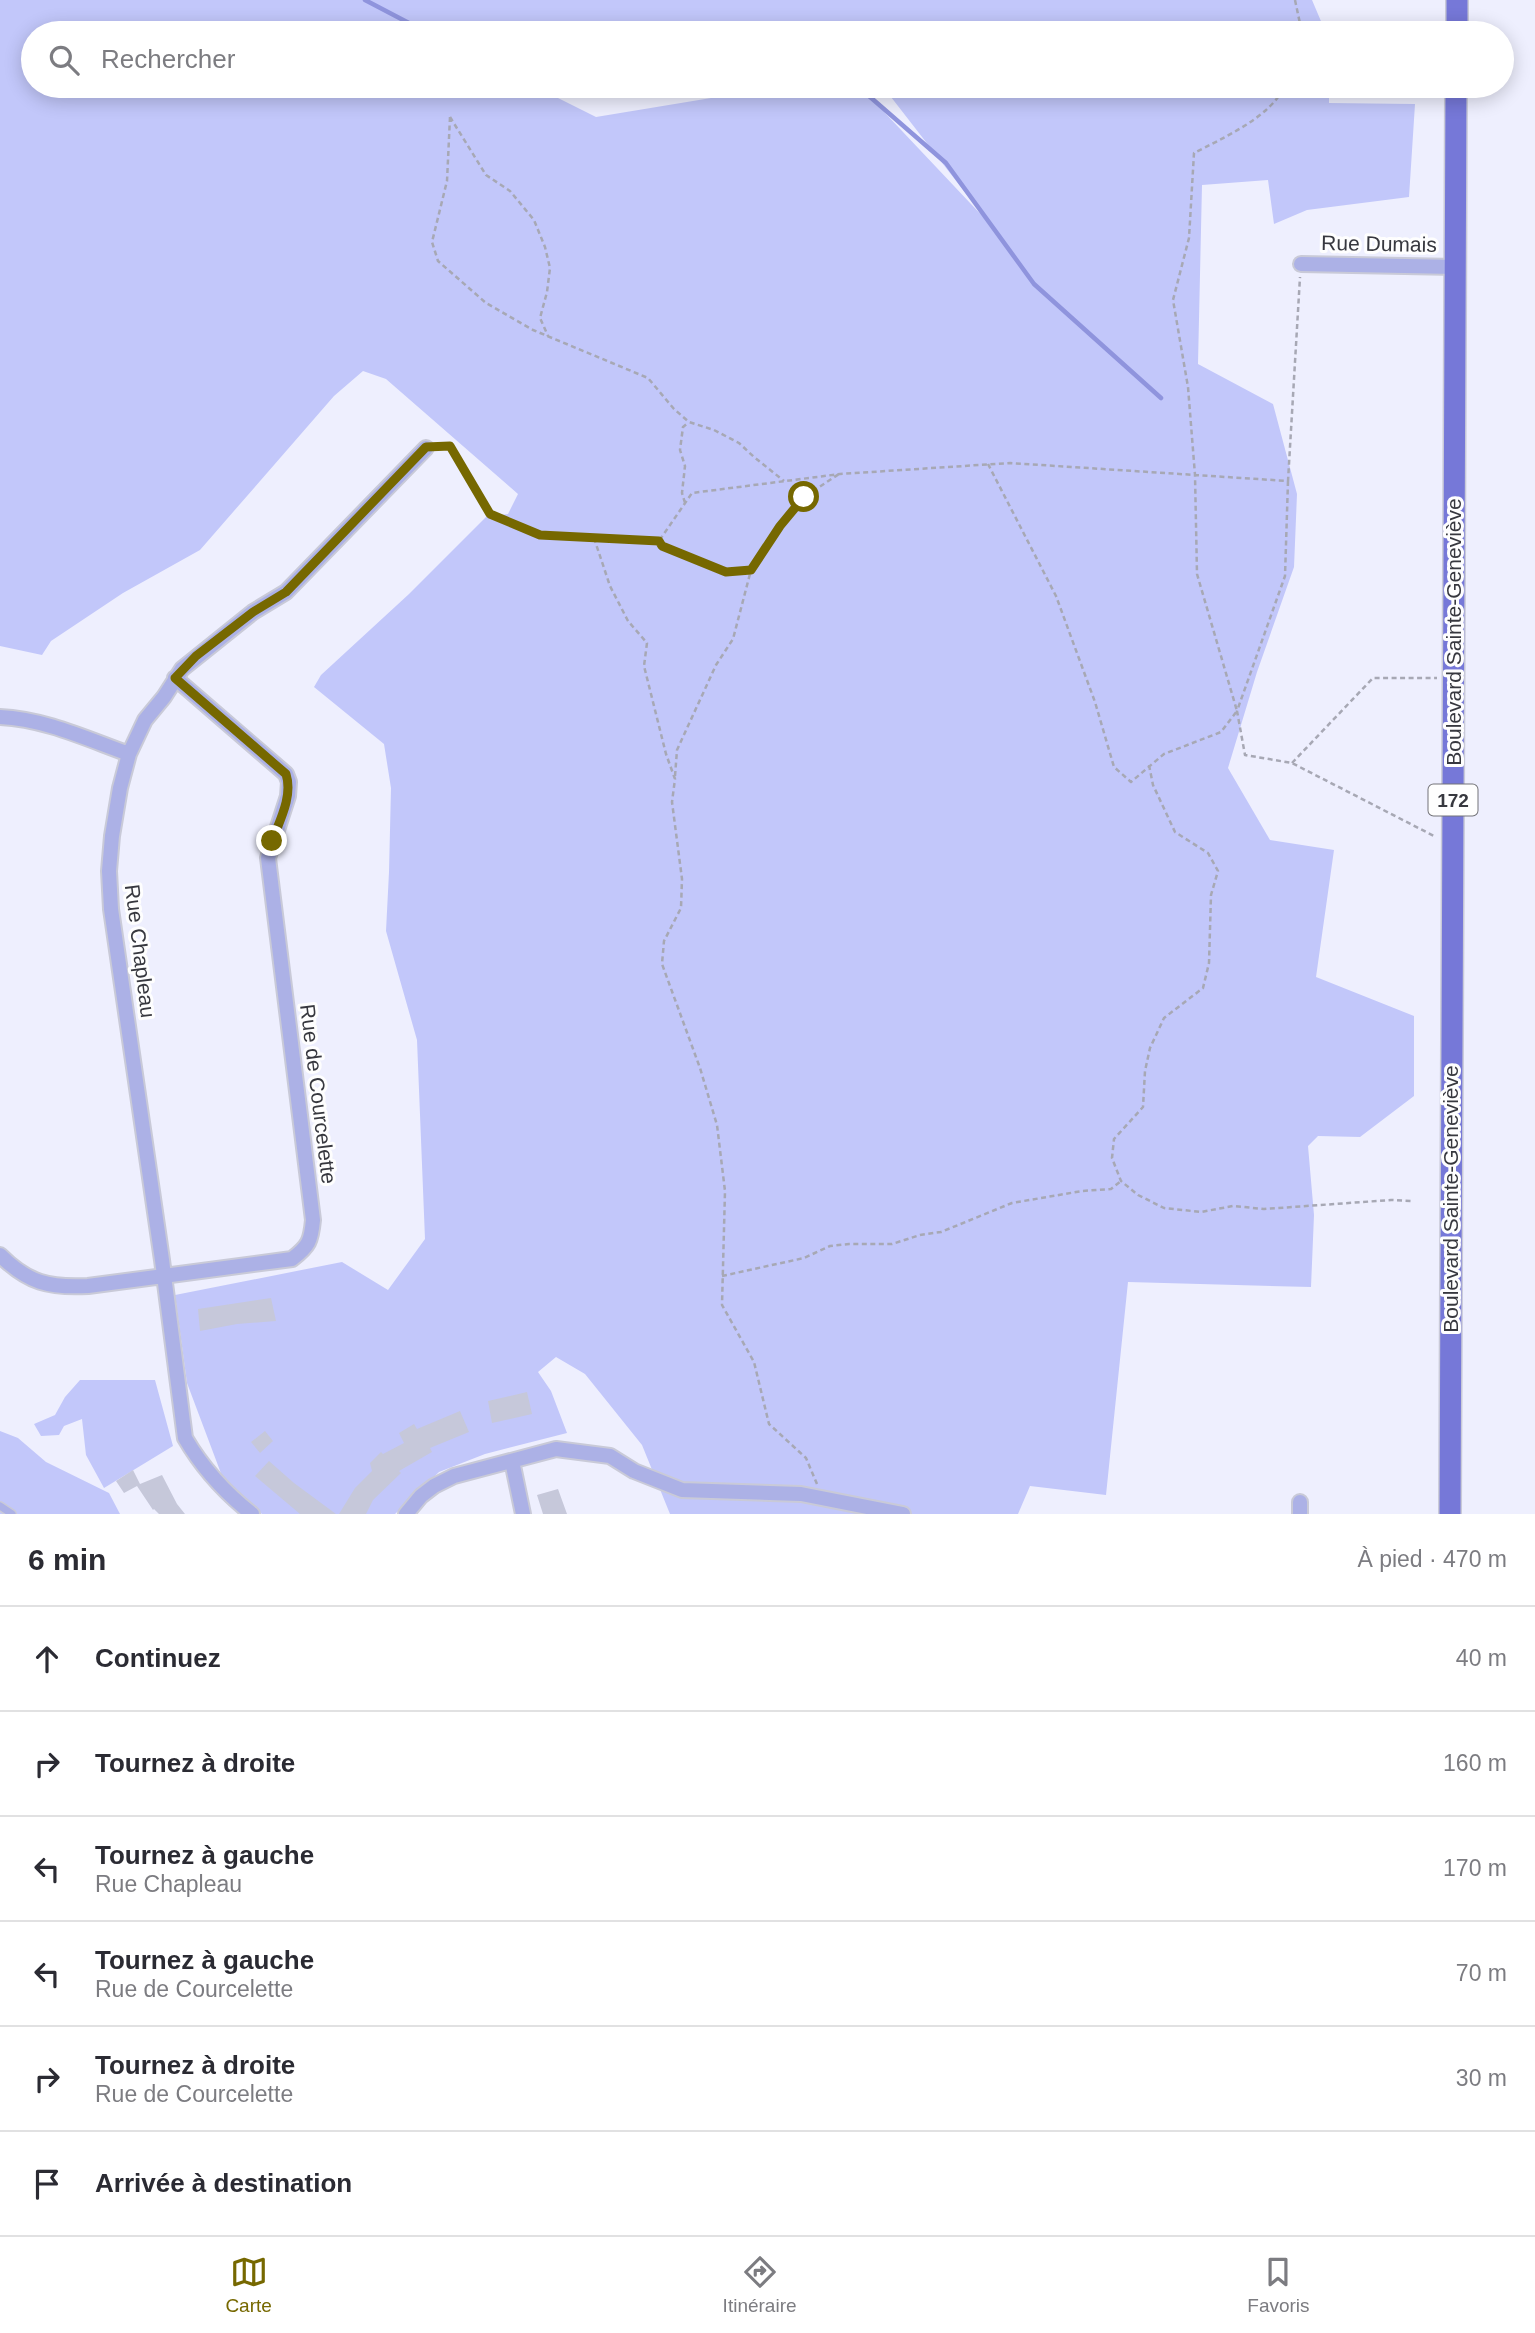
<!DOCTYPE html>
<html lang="fr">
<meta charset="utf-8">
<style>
:root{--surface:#fff;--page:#f2f2f3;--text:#2b2b33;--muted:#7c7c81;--line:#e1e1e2;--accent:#766800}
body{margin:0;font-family:Arial,sans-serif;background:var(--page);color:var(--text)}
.stop{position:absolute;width:21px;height:21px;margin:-16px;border:5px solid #766800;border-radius:50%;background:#fff}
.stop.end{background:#766800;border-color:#fff;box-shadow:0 2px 7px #0008}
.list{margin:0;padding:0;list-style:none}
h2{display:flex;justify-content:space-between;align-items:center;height:91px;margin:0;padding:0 28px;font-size:30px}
h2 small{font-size:23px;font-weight:400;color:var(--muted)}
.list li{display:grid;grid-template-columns:46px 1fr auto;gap:21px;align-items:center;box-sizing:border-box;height:105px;padding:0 28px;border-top:2px solid var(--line)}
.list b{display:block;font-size:26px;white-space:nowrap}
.list p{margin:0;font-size:23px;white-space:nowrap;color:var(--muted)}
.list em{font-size:23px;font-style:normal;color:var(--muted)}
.icon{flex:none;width:38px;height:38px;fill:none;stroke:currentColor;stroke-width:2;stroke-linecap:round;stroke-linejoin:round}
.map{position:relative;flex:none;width:1535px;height:1514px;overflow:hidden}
.search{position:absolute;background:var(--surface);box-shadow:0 4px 18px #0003;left:21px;right:21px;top:21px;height:77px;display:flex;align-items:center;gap:18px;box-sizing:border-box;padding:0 24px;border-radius:38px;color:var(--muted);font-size:26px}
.sheet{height:721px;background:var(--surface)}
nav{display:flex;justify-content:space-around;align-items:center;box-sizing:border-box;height:98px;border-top:2px solid var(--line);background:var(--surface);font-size:19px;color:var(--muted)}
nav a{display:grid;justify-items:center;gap:4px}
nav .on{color:var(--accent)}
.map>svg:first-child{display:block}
.green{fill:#c2c7fa}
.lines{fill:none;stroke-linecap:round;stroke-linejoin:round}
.stream{stroke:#8f94dd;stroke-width:4.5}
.building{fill:#c6c8da}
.service-casing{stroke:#c9cad8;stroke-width:10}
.minor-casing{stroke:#c9cad8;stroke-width:18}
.primary-casing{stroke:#c9cad8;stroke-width:24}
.path{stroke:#a7a8b4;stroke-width:2.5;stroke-dasharray:5 3.5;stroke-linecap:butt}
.service{stroke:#acb1e6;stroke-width:7}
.minor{stroke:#acb1e6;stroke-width:14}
.primary{stroke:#7678d8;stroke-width:21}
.route{stroke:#766800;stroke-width:9}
.labels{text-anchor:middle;stroke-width:6;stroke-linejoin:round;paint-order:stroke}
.shield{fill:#fefefe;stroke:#737378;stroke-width:2}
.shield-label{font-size:19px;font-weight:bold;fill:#37383f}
.street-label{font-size:21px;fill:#37383f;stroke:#fefefe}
</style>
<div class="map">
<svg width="1535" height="1514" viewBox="0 0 1535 1514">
<rect width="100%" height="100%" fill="#eeeffe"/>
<!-- green -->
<path class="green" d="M0,0H1312L1326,33H589L483,22L417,27L429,33H33V86H534L596,117L784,86H830L869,96L988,222L891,97L835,86H1329V103L1415,104L1409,197L1307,210L1274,224L1268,180L1202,185L1198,364L1273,404L1297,494L1294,567L1257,672L1228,768L1270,840L1334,850L1316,977L1414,1016V1096L1360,1137L1318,1136L1308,1146L1314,1215L1311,1287L1128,1282L1106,1495L1030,1486L1018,1514H670L642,1445L585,1374L556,1357L538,1372L551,1391L567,1433L485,1454L439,1472L395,1514H262L225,1484L187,1383L175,1295L342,1262L388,1290L425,1239L417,1040L386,931L389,872L391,788L384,744L314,687L321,675L409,594L486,517L508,514L518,494L386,379L363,371L334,396L200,550L123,593L51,641L42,655L0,646Z
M80,1380H155L173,1446L104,1488L86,1455L82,1419L64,1426L59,1435L41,1436L34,1424L55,1415L65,1397Z
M0,1431L18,1438L46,1462L109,1493L120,1514H0Z"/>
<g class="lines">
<!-- stream -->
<path class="stream" d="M365,0L428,33
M851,86L869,96L946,163L1034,284L1161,398"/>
</g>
<!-- building -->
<path class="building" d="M271,1298L276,1321L237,1324L200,1331L198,1309Z
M527,1392L532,1414L492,1423L488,1401Z
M460,1411L469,1432L430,1448L432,1452L399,1471L401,1473L373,1500L366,1514H339L355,1488L372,1471L370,1463L381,1452L383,1454L404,1443L399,1433L414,1424L417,1429Z
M265,1431L273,1441L260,1453L251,1442Z
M269,1461L294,1483L336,1514H300L255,1476Z
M133,1470L140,1484L162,1475L177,1504L185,1514H159L154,1509L153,1510L137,1486L124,1493L116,1481Z
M558,1489L567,1514H543L537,1495Z"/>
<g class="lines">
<defs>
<path id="service" d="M0,1506L12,1514"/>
<path id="minor" d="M1301,264L1456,267
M0,717C45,719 87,739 129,754
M0,1255C28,1283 49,1288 88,1286L292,1259C309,1246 311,1241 313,1220L268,858L288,796L289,782L286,774L175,678
M512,1461L523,1514
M252,1514C224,1492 203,1469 185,1438L162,1260L111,909L109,871L112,836L120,788L129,754L145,720L164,697L182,669L253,612L286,592L426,448
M406,1514L421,1496L434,1486L454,1476L556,1449L610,1456L634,1471L682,1490L801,1494L903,1514
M1300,1514V1502"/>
<path id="primary" d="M1457,33V0
M1450,1514L1456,86"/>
</defs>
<!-- service casing -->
<use href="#service" class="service-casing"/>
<!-- minor casing -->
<use href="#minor" class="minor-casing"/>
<!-- primary casing -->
<use href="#primary" class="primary-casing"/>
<!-- path -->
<path class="path" d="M1295,0L1302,33
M450,117L447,181L432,242L438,261L486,303L533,330L648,378L674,409L689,422L714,430L739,443L754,457L784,481
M450,117L486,175L510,191L534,220L545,247L550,268L547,292L540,318L548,336
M440,447L450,446L490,514L540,535L659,541L692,493L840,474L1010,463L1288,481L1300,277
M988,464L1056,596L1095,702L1114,767L1131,782L1164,754L1221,732L1237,711L1197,574L1195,475L1188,387L1173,300L1189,238L1194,153C1221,139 1273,116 1284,86
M1288,481L1285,576L1237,711L1245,755L1292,763L1434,836
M685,503L682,493L685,466L680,450L683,427L688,423
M594,538L610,586L628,621L647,643L644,666L666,754L675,779L672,802L682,879L681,908L664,941L662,964L700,1068L717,1125L725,1191L722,1305L754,1362L769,1424L806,1458L817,1484
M659,541L662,546L726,572L751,570
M1292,763L1373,678H1437
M1149,765L1153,785L1175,832L1208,853L1218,871L1211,895L1209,963L1203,988L1164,1018L1150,1048L1145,1071L1143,1107L1114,1139L1112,1158L1121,1181L1138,1195L1164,1208L1201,1212L1233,1206L1264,1209L1391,1200L1413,1201
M675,776L677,750L716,665L733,639L751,570L780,526L804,497L839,474
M722,1276L804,1258L830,1246L849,1244H892L920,1235L941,1232L1012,1203L1082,1191L1111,1189L1121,1181"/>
<!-- service -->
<use href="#service" class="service"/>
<!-- minor -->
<use href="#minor" class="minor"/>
<!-- primary -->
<use href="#primary" class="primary"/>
</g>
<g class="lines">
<!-- route -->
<path class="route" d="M272,841C280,820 293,796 286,774L175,678L196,656L253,612L286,592L426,447L450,446L490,514L540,535L659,541L662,546L726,572L751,570L780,526L804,497"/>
</g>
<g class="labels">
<!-- shield labels -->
<rect class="shield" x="1428.5" y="784.5" width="49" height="31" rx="5"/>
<g class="shield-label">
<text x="1453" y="807">172</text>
</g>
<!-- street labels -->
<g class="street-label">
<text transform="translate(1379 244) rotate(1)" y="7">Rue Dumais</text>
<text transform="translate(1454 632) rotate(-90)" y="7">Boulevard Sainte-Geneviève</text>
<text transform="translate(140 951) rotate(83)" y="7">Rue Chapleau</text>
<text transform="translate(318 1094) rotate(83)" y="7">Rue de Courcelette</text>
<text transform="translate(1451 1199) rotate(-90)" y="7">Boulevard Sainte-Geneviève</text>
</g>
</g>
</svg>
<div class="stop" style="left:804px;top:497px"></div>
<div class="stop end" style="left:272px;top:841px"></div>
<div class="search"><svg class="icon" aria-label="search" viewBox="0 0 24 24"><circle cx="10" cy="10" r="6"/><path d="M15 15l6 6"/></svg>Rechercher</div>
</div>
<section class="sheet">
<h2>6 min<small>À pied · 470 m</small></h2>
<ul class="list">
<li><svg class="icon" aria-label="ahead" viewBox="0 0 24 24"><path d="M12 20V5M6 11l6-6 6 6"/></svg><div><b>Continuez</b></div><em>40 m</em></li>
<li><svg class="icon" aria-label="right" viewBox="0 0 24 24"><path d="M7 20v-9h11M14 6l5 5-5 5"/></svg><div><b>Tournez à droite</b></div><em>160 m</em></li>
<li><svg class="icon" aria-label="left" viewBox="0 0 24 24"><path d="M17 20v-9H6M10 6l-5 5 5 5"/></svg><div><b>Tournez à gauche</b><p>Rue Chapleau</p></div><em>170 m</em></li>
<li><svg class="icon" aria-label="left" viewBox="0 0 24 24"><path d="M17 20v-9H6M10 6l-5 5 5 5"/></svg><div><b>Tournez à gauche</b><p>Rue de Courcelette</p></div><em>70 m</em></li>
<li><svg class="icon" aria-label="right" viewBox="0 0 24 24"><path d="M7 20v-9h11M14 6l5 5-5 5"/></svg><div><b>Tournez à droite</b><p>Rue de Courcelette</p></div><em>30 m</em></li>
<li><svg class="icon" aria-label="arrive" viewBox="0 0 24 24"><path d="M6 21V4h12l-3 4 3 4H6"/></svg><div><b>Arrivée à destination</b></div></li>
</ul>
</section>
<nav>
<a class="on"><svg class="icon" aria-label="map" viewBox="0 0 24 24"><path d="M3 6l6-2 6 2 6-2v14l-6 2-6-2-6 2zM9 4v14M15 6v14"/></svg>Carte</a>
<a><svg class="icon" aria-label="directions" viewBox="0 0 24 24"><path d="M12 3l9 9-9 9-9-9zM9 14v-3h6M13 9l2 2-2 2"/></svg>Itinéraire</a>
<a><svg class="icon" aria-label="saved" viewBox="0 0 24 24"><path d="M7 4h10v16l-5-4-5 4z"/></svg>Favoris</a>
</nav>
